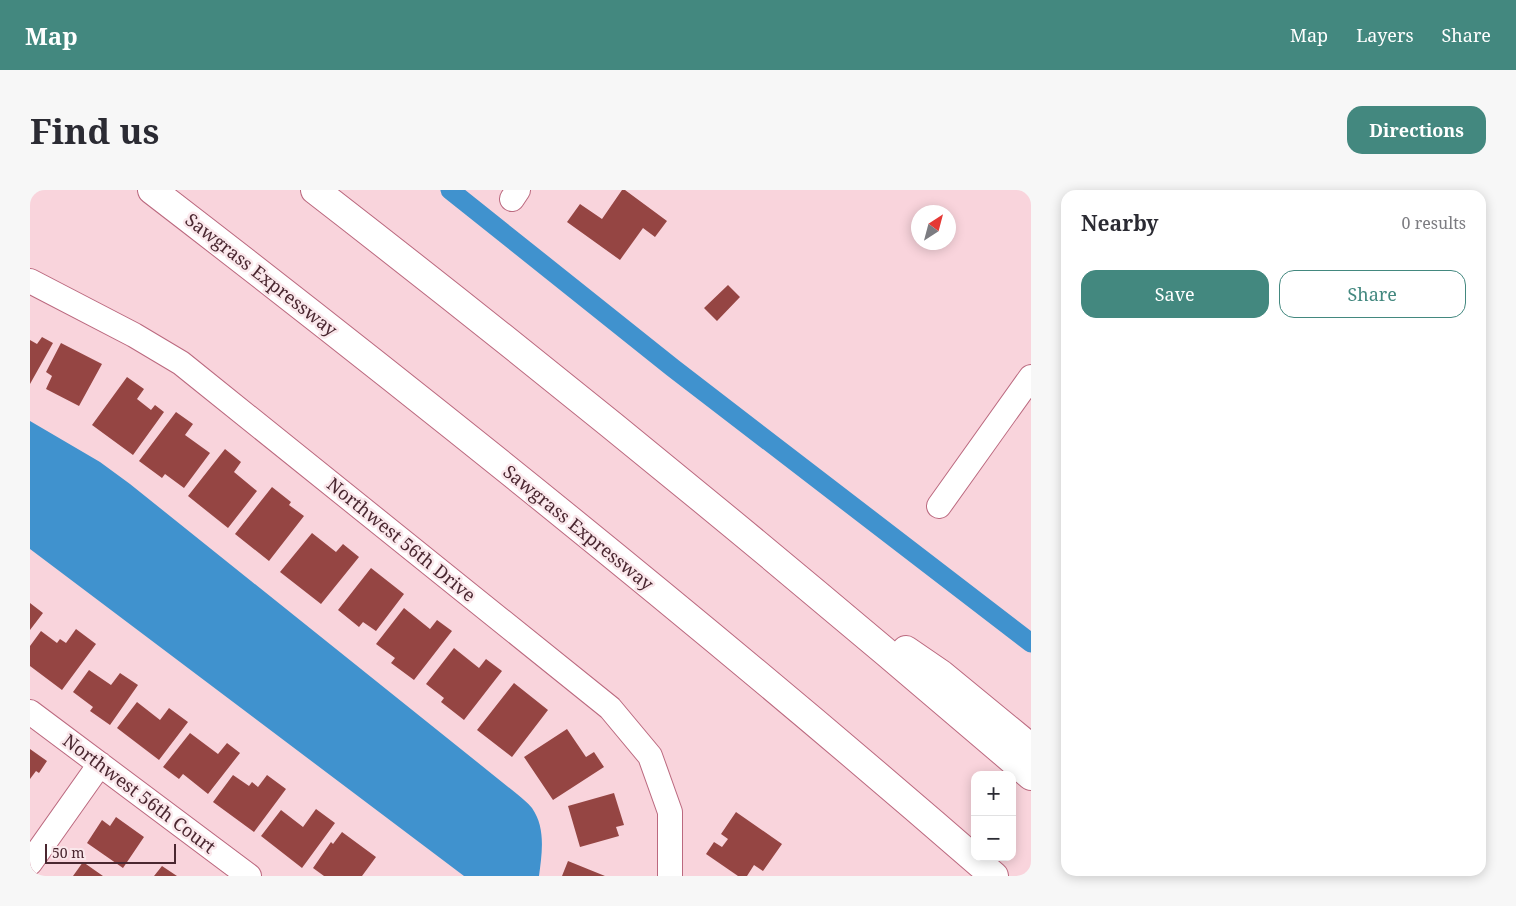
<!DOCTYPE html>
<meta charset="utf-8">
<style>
:root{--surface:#fff;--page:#f7f7f7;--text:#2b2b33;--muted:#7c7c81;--line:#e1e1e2;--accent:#43887f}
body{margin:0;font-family:"Noto Serif",serif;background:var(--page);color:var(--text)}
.controls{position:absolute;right:15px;bottom:15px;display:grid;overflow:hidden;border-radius:10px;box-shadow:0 2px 12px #0003}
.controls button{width:45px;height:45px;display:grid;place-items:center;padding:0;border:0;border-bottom:1px solid var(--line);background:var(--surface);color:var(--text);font:25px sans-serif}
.compass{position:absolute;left:881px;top:15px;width:45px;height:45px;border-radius:50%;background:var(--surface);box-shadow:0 2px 12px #0003;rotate:36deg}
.scale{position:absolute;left:15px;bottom:12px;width:131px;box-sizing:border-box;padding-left:5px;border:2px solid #4a2730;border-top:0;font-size:14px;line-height:18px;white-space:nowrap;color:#4a2730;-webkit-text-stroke:4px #fae7eb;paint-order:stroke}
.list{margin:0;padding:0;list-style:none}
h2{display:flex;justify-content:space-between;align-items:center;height:65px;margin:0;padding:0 20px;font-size:21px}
h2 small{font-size:16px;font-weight:400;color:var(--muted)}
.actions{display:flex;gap:10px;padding:15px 20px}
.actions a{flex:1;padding:11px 0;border:1px solid var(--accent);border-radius:15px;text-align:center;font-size:18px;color:var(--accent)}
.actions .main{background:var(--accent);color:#fff}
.map{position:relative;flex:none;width:1001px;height:686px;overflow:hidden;border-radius:15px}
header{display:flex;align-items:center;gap:30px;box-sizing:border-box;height:70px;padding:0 25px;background:var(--accent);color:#fff}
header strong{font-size:24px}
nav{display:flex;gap:28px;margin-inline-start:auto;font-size:18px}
.intro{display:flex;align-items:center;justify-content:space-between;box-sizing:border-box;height:120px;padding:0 30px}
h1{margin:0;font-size:35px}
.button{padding:12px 22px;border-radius:15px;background:var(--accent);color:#fff;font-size:18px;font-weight:700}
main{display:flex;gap:30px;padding:0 30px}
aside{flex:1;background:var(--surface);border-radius:15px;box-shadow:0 2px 12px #0003}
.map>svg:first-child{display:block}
.water{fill:#4092ce}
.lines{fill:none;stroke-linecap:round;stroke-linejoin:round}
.canal{stroke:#4092ce;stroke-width:19}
.building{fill:#954543}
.minor-casing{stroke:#bb697f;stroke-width:26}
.highway-casing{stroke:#bb697f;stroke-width:30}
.minor{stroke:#fff;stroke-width:24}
.highway{stroke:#fff;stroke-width:28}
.labels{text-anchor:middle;stroke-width:5;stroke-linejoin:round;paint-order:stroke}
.street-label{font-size:18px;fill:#4a2730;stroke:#fae7eb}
</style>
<header>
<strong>Map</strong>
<nav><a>Map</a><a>Layers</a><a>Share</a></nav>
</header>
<div class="intro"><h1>Find us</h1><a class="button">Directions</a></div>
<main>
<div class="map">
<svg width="1001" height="686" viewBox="0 0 1001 686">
<rect width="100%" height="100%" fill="#f9d4dc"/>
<!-- water -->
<path class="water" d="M0,231L70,272L100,294L487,604C492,608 498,613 502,618C516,638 512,663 509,686H434L0,359Z"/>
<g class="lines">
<!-- canal -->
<path class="canal" d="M420,0L643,178L1001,453"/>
</g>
<!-- building -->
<path class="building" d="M592,0H595L637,31L625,47L613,38L590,70L537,32L550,14L572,29Z
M698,95L710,107L687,131L674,118Z
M12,147L23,153L0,194V150L7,154Z
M31,153L72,174L49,216L16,199L22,186L16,182Z
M97,187L114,199L107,209L121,220L125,215L134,222L103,265L62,235Z
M146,222L163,234L155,245L180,263L154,298L135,284L132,288L109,271Z
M195,259L211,272L204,282L227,301L198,338L158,306Z
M242,297L261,312L259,315L274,326L239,371L205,344Z
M282,343L306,362L313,354L329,367L291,414L250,382Z
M341,378L374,404L346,441L333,432L329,437L308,420Z
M0,413L13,423L0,440Z
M374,418L400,439L407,430L422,441L384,490L361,473L365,468L346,454Z
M46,439L66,454L32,500L0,476V456L11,441L27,453L30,449L36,453Z
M424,458L449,478L456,469L472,481L434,530L411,512L414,508L396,494Z
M59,480L81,495L90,483L108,495L80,535L60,521L63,517L43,502Z
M484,493L518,520L482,567L447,540Z
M107,512L130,530L139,518L158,532L129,570L87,538Z
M537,539L556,567L564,562L574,577L523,610L494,567Z
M160,543L188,564L197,553L210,563L178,604L153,584L149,589L133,577Z
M0,559L17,571L9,583L6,581L0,589Z
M203,585L219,596L222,592L228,597L237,585L256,599L224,642L183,612Z
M584,603L594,635L586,637L589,646L550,657L538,616Z
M286,619L305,633L272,678L231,646L251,620L273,637Z
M706,622L752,654L733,681L724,675L717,686H708L676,664L684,652L692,657L698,649L691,644Z
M86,627L114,647L93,678L57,653L72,630L80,636Z
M312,642L346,667L332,686H294L283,678L301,652L303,654Z
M538,671L575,686H532Z
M53,672L73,686H43Z
M132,676L147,686H124Z"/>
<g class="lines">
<defs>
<path id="minor" d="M482,9L488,0
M0,91L104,145L151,173L580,518L620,566L640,622V686
M909,316L1001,187
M0,522L219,686
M0,673L70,574"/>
<path id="highway" d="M122,0C409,221 691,448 964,686
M285,0C529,189 768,385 1001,586
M876,460L911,484L1001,558"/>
</defs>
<!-- minor casing -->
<use href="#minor" class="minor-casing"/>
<!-- highway casing -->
<use href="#highway" class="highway-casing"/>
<!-- minor -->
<use href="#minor" class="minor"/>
<!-- highway -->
<use href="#highway" class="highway"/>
</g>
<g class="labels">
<!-- street labels -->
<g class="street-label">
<text transform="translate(231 85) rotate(38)" y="6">Sawgrass Expressway</text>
<text transform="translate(548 338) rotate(39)" y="6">Sawgrass Expressway</text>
<text transform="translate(371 350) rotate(39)" y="6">Northwest 56th Drive</text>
<text transform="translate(109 604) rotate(37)" y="6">Northwest 56th Court</text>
</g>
</g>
</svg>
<div class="controls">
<button>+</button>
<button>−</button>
</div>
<svg class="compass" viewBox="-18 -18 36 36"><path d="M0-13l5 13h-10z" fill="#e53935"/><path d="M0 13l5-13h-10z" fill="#7c7c81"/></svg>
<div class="scale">50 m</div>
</div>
<aside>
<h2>Nearby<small>0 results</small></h2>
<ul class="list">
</ul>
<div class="actions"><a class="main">Save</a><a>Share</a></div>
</aside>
</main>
